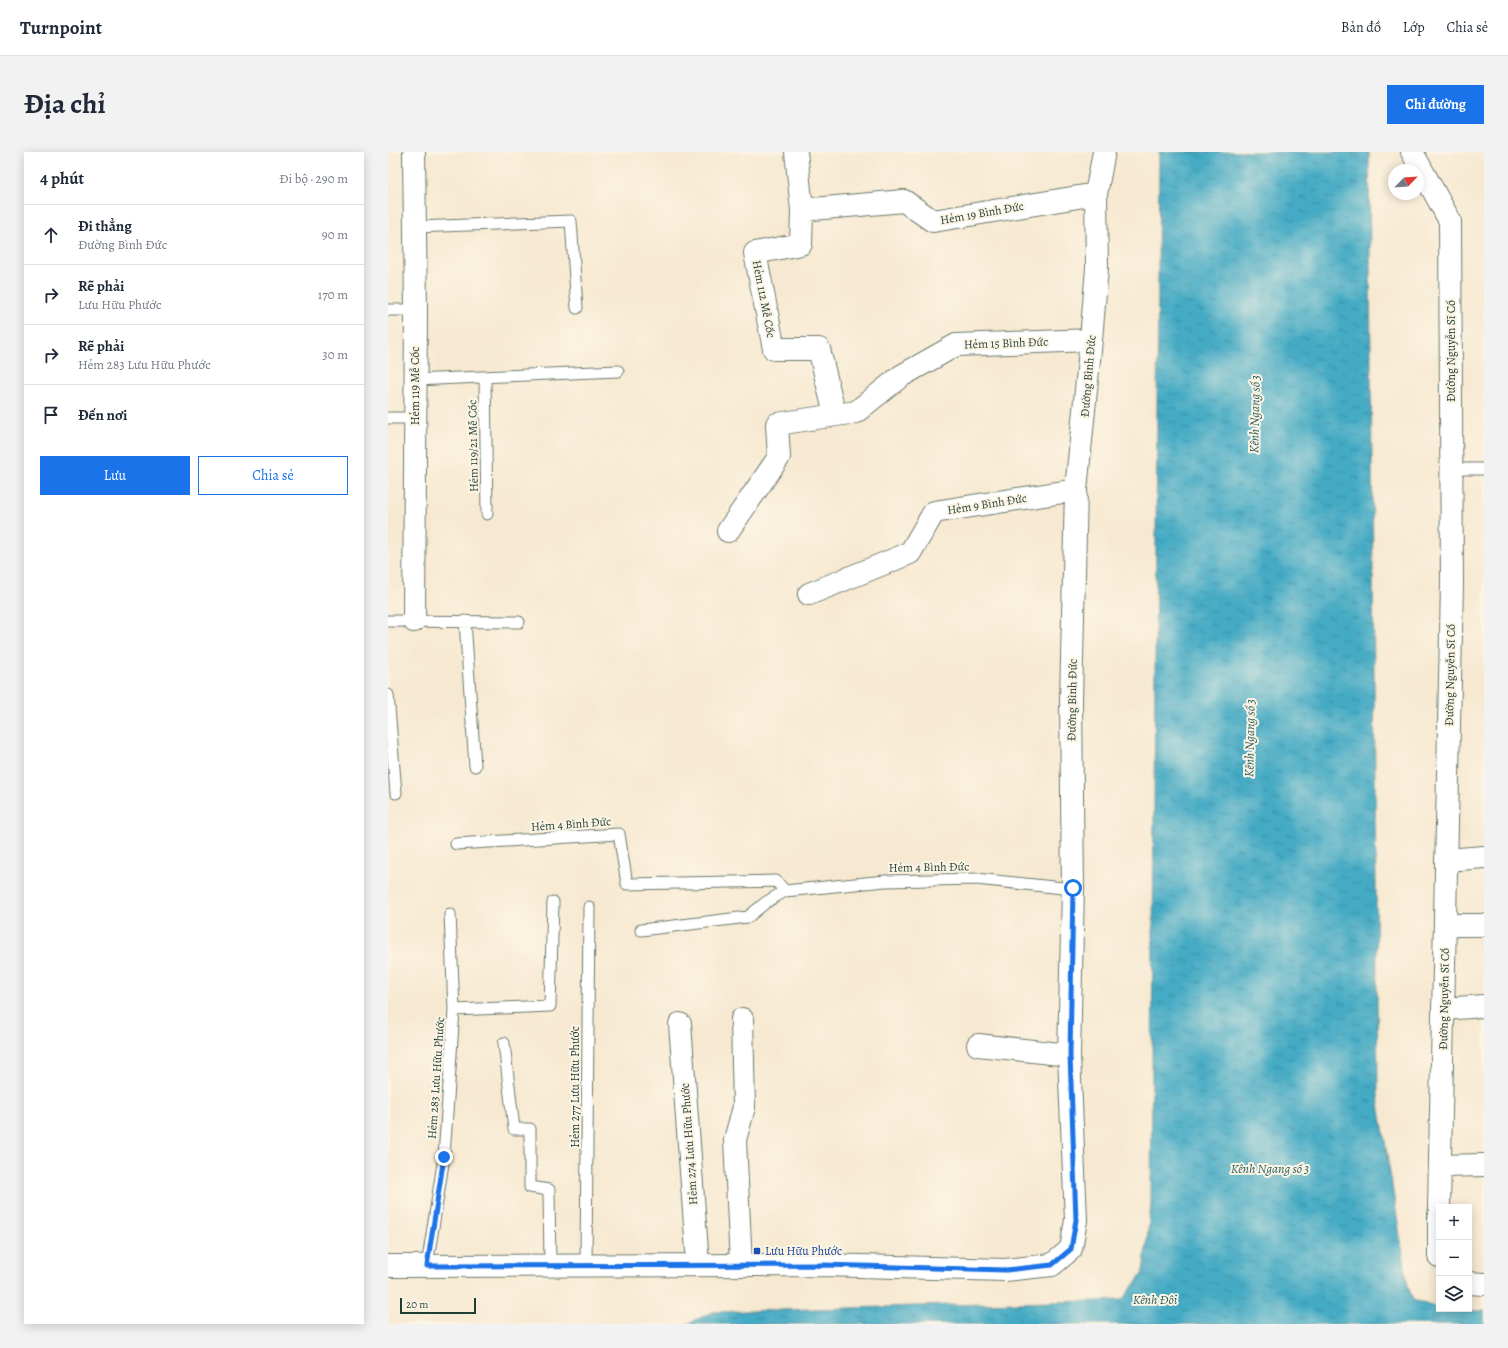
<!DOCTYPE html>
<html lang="vi">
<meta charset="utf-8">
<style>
:root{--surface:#fff;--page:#f2f2f3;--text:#1f2937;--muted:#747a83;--line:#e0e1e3;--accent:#1a73e8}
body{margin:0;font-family:Alegreya,serif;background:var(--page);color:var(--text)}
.controls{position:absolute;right:12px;bottom:12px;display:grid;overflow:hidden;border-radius:0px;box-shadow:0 2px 10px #0003}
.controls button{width:36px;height:36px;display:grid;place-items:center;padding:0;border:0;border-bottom:1px solid var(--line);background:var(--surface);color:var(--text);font:20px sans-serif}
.compass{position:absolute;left:1000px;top:12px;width:36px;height:36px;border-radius:50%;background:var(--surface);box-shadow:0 2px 10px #0003;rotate:65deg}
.scale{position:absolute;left:12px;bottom:10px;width:76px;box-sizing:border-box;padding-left:4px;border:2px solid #1f3d34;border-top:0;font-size:11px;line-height:14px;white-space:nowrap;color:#1f3d34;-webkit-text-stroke:3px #fcf5e5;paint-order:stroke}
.stop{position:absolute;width:12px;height:12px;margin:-9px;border:3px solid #1a73e8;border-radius:50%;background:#fff}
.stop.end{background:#1a73e8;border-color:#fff;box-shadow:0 1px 4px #0008}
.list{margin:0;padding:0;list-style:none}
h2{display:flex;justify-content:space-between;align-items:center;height:52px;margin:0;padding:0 16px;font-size:17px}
h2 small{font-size:13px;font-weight:400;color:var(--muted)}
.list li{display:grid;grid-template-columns:26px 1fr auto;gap:12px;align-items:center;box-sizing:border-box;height:60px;padding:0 16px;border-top:1px solid var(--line)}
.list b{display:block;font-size:15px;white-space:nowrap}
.list p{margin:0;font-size:13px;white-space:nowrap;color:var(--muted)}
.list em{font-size:13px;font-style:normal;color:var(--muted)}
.actions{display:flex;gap:8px;padding:12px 16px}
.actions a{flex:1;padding:9px 0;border:1px solid var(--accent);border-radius:0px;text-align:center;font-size:14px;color:var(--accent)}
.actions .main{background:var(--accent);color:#fff}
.icon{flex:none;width:22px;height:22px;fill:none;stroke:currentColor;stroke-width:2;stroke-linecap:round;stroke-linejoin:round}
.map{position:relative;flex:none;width:1096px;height:1172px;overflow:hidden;border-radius:0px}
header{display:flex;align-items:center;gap:24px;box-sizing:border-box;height:56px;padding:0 20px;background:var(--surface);border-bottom:1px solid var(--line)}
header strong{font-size:19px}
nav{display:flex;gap:22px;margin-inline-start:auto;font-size:14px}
.intro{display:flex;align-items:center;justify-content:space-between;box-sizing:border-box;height:96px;padding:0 24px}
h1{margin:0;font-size:28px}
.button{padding:10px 18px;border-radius:0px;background:var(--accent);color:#fff;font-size:14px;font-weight:700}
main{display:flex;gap:24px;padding:0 24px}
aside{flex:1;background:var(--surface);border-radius:0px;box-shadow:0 2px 10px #0003}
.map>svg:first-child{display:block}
.water{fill:url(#water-ripples);stroke:#32747c}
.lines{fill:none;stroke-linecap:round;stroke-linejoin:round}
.service-casing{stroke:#6b796b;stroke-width:13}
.minor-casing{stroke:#6b796b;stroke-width:24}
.tertiary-casing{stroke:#6b796b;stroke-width:24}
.service{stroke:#fff;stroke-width:11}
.minor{stroke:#fff;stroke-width:22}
.tertiary{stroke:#fff;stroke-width:22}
.route{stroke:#1a73e8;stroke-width:5}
.transit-dot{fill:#1a4fb4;stroke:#fcf5e5;stroke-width:1.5}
.labels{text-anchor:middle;stroke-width:4;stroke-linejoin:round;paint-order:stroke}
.street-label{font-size:12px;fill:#1f3d34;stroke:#fcf5e5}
.transit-label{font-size:12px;fill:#164399;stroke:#fcf5e5;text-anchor:start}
.water-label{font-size:13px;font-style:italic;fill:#2a5e5f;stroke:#fcf5e5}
</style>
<header>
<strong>Turnpoint</strong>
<nav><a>Bản đồ</a><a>Lớp</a><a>Chia sẻ</a></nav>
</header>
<div class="intro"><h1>Địa chỉ</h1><a class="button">Chỉ đường</a></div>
<main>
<aside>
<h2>4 phút<small>Đi bộ · 290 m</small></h2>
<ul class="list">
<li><svg class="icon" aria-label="ahead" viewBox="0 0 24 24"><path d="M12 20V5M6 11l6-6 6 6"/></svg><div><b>Đi thẳng</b><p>Đường Bình Đức</p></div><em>90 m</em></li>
<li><svg class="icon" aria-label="right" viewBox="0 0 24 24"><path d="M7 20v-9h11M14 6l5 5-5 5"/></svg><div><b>Rẽ phải</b><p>Lưu Hữu Phước</p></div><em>170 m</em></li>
<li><svg class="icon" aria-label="right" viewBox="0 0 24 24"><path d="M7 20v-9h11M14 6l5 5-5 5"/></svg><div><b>Rẽ phải</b><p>Hẻm 283 Lưu Hữu Phước</p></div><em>30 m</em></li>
<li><svg class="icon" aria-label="arrive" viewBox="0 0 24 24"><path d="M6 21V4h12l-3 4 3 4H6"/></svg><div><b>Đến nơi</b></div></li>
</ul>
<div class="actions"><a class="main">Lưu</a><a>Chia sẻ</a></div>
</aside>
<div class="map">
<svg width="1096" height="1172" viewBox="0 0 1096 1172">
<defs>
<pattern id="water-ripples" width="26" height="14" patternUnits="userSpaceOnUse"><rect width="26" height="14" fill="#44aac4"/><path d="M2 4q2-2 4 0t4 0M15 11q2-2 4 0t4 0" fill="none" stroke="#388ca0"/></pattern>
</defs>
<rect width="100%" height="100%" fill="#fcf5e5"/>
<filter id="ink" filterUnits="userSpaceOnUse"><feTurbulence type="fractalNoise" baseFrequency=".025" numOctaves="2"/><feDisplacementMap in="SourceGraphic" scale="8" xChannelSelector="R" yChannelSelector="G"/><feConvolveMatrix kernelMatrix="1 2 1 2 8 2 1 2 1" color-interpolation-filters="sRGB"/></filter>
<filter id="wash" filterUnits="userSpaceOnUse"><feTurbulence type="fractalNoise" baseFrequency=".012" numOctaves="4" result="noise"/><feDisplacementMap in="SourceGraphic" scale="16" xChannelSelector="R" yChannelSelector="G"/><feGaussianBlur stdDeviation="0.9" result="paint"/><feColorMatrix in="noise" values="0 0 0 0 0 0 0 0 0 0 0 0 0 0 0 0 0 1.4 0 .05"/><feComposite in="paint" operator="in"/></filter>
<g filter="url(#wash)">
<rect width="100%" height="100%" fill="#f7e9d1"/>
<!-- water -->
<path class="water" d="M771,0H981L990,945L1020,1134L1025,1148L1059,1159H1096V1172H299L325,1160L734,1148L755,1121L763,1053Z"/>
</g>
<g filter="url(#ink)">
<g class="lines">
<defs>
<path id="service" d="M27,75L183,69L189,156
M0,158H28
M97,225L99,362
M27,228L230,219
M0,266H27
M1063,317H1096
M0,469L131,470
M77,469L87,614
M0,543L8,641
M68,692L231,682L239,732L388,729L397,739L497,729L588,727L685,737
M62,762L66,858
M253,778L360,765L377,751L397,739
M116,891L126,977H142V1035L161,1038L162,1114
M39,1114L56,1005L66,858L162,854L165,750
M198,1114L201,755"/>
<path id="minor" d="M26,0L28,158L26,469
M408,0L414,58L413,92L367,101L386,197H431L447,263
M414,58L516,49L545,69L708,42
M340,379L391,305L389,272L468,260L513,224L568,193L703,188
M421,442L522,401L546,360L688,338
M1058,708L1096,705
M1057,773H1096
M1055,857L1096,854
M292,872L310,1113
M590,893L681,903
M1052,1014L1096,1013
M353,1113L347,988L356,955L354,867"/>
<path id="tertiary" d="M1024,0L1062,69L1064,432L1051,1055
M1051,1063V1104
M0,1114L435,1113L617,1118L664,1113L683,1097L688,1068L681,903L685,737L683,548L688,338L703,188L709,116L708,42L716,0
M1081,1131L1096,1132"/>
</defs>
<!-- service casing -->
<use href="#service" class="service-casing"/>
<!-- minor casing -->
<use href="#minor" class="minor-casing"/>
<!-- tertiary casing -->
<use href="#tertiary" class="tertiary-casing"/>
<!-- service -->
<use href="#service" class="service"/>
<!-- minor -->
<use href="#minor" class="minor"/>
<!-- tertiary -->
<use href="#tertiary" class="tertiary"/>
</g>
</g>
<g class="lines" filter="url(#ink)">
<!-- route -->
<path class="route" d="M56,1005L39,1114L435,1113L618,1118L664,1113L683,1097L688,1068L682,903L685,736"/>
</g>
<!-- markers -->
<rect class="transit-dot" x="365" y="1095" width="8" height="8" rx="2"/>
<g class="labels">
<!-- street labels -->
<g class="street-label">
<text transform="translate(594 61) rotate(-10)" y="4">Hẻm 19 Bình Đức</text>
<text transform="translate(376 147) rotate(79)" y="4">Hẻm 112 Mễ Cốc</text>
<text transform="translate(618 191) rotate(-2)" y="4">Hẻm 15 Bình Đức</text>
<text transform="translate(1063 199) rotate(-90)" y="4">Đường Nguyễn Sĩ Cố</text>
<text transform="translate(700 224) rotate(-85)" y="4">Đường Bình Đức</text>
<text transform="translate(27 234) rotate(-90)" y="4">Hẻm 119 Mễ Cốc</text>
<text transform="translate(85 294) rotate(-91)" y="4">Hẻm 119/21 Mễ Cốc</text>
<text transform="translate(599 352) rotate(-9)" y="4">Hẻm 9 Bình Đức</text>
<text transform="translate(1062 523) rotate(-89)" y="4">Đường Nguyễn Sĩ Cố</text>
<text transform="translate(684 548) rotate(-89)" y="4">Đường Bình Đức</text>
<text transform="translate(183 672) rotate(-4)" y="4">Hẻm 4 Bình Đức</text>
<text transform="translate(541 715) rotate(-1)" y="4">Hẻm 4 Bình Đức</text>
<text transform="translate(1056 847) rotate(-89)" y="4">Đường Nguyễn Sĩ Cố</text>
<text transform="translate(48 926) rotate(-86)" y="4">Hẻm 283 Lưu Hữu Phước</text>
<text transform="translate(187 935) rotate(-90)" y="4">Hẻm 277 Lưu Hữu Phước</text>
<text transform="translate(301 992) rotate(-94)" y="4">Hẻm 274 Lưu Hữu Phước</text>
</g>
<!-- transit labels -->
<g class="transit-label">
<text x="377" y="1103">Lưu Hữu Phước</text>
</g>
<!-- water labels -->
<g class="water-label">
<text transform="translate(866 262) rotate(-89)" y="5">Kênh Ngang số 3</text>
<text transform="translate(861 586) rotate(-89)" y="5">Kênh Ngang số 3</text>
<text x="882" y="1021">Kênh Ngang số 3</text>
<text x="767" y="1152">Kênh Đôi</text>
</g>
</g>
</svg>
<div class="controls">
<button>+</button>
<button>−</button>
<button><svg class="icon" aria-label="layers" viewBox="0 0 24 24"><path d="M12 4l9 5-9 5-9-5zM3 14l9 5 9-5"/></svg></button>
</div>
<svg class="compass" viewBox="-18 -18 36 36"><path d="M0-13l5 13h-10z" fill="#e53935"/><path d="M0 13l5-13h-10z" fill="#747a83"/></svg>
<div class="scale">20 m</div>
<div class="stop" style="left:685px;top:736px"></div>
<div class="stop end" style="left:56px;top:1005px"></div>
</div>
</main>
